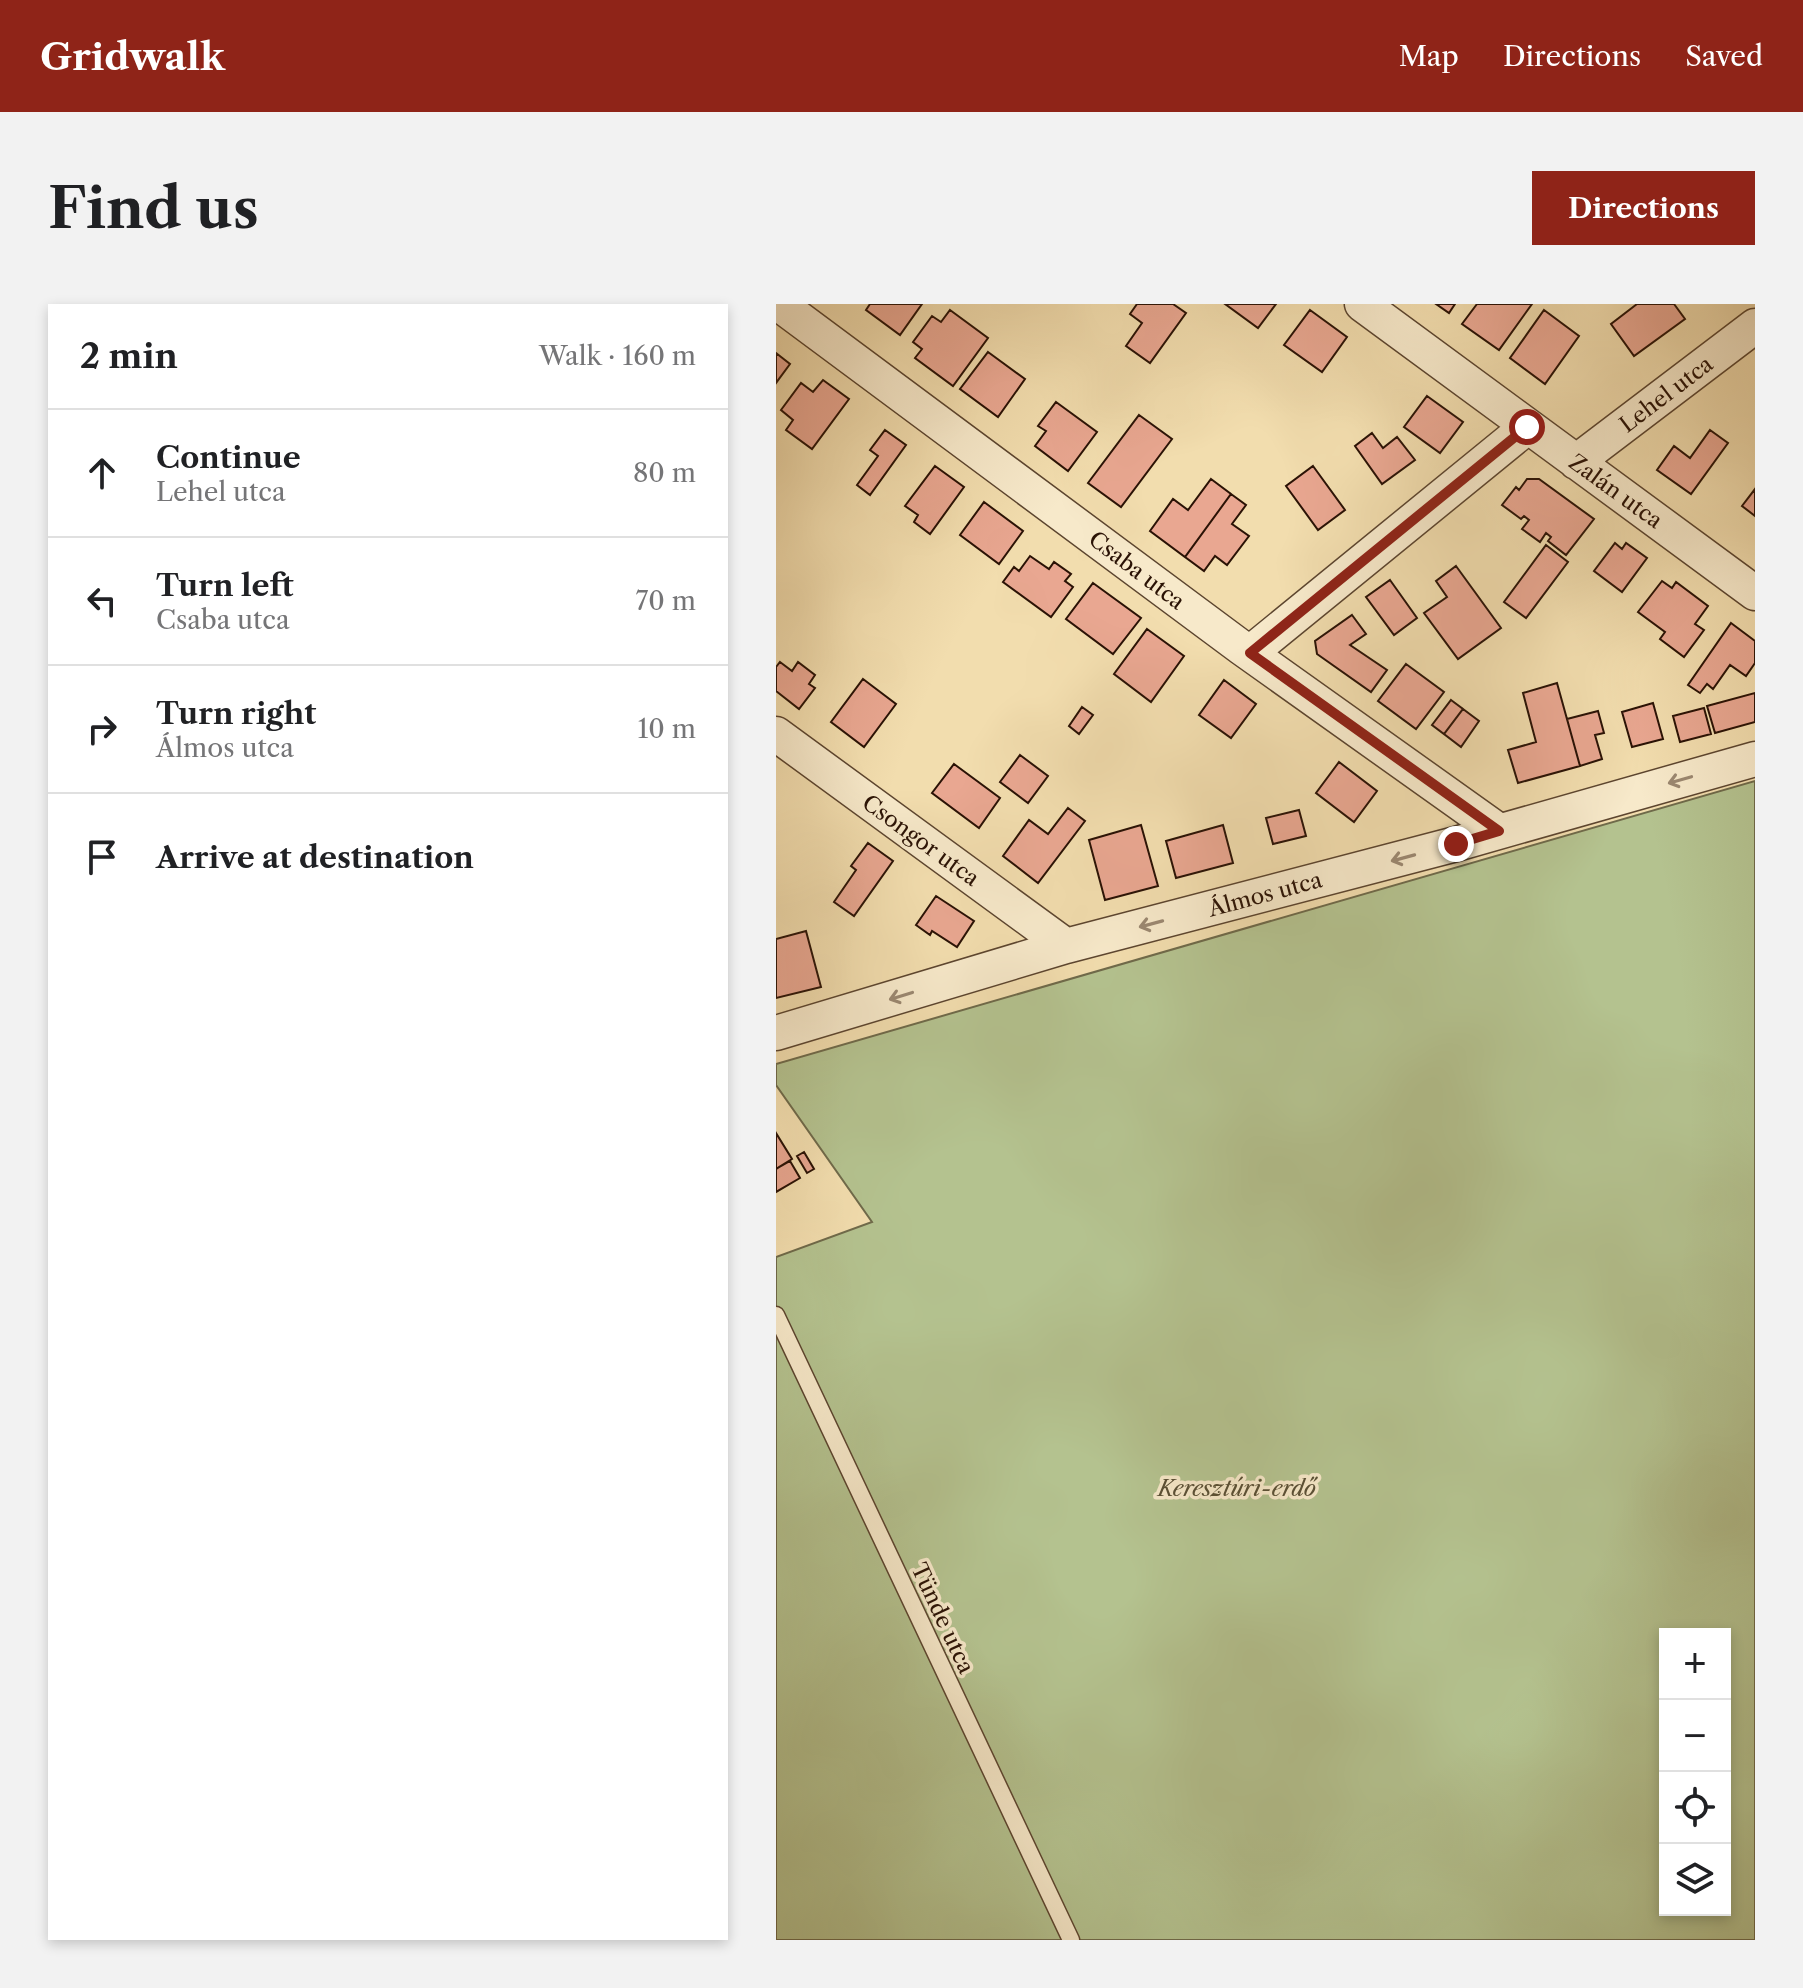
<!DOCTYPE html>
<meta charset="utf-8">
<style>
:root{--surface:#fff;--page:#f2f2f2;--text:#202124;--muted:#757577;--line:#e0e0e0;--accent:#8f2418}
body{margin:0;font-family:"Libre Caslon Text",serif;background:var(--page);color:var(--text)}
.controls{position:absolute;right:24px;bottom:24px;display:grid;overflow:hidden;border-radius:0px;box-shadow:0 4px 12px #0003}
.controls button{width:72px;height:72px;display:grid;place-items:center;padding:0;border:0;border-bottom:2px solid var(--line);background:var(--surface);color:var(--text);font:40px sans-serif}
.stop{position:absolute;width:24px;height:24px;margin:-18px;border:6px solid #8f2418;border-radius:50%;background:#fff}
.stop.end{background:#8f2418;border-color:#fff;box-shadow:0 2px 8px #0008}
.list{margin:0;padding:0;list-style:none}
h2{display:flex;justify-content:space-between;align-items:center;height:104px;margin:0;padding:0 32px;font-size:34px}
h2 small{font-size:26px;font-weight:400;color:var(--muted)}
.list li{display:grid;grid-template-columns:52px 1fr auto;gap:24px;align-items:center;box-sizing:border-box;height:128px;padding:0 32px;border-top:2px solid var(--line)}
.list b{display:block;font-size:30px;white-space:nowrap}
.list p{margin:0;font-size:26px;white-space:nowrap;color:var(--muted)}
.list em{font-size:26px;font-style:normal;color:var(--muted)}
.icon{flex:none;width:44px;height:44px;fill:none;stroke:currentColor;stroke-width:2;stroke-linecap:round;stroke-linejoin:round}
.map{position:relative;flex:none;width:979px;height:1636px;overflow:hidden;border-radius:0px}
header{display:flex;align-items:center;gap:48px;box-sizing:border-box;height:112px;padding:0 40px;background:var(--accent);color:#fff}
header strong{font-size:38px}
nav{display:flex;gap:44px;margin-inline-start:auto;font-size:28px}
.intro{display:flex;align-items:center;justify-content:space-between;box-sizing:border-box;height:192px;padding:0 48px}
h1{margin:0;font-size:56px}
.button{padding:20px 36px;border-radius:0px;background:var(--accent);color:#fff;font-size:28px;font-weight:700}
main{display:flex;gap:48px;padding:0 48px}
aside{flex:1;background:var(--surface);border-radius:0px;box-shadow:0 4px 12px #0003}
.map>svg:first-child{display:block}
.green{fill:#b4c28f;stroke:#6f6a4a;stroke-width:2;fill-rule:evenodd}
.building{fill:#e9a791;stroke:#2a1205;stroke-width:2}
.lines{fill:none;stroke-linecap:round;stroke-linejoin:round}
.lane-casing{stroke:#5c452f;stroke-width:19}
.street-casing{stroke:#5c452f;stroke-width:37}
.lane{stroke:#f7e9ca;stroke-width:16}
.street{stroke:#f7e9ca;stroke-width:34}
.oneway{stroke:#9b8871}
.route{stroke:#8f2418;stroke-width:10}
.labels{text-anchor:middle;stroke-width:7;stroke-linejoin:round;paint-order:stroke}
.street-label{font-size:22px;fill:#2a1205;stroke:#f7e9ca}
.park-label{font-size:22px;font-style:italic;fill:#5a5035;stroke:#f7e9ca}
</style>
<header>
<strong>Gridwalk</strong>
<nav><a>Map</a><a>Directions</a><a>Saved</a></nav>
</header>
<div class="intro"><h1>Find us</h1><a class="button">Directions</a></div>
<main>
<aside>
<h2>2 min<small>Walk · 160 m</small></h2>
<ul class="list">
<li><svg class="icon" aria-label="ahead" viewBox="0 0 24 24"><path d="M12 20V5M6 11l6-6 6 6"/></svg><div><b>Continue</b><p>Lehel utca</p></div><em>80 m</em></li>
<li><svg class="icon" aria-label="left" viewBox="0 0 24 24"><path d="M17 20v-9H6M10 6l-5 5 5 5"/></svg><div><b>Turn left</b><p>Csaba utca</p></div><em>70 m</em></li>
<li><svg class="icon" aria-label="right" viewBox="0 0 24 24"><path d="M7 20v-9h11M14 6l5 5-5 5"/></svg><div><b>Turn right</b><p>Álmos utca</p></div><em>10 m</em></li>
<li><svg class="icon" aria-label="arrive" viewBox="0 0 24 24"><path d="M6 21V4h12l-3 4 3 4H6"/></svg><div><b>Arrive at destination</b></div></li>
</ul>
</aside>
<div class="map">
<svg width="979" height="1636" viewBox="0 0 979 1636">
<rect width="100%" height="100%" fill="#f2ddae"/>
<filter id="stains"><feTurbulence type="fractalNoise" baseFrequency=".0025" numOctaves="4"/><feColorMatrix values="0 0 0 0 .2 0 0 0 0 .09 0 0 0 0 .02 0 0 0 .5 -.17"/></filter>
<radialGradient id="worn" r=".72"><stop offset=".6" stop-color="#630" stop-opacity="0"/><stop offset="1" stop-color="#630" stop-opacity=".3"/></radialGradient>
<!-- green -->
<path class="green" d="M979,477V1636H0V953L96,918L0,781V760ZM889,1330H949V1606H889Z"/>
<!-- building -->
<path class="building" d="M94,0H146L124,31L90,6Z
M361,0H397L410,9L374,59L350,42L366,19L354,10Z
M449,0H500L482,24Z
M660,0H679L673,9Z
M701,0H756L723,46L686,20Z
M861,0H898L909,15L858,52L835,20Z
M174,6L212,34L177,82L139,54L146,45L137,38L156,12L165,18Z
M534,6L571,33L546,68L508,41Z
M768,6L803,32L769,80L734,54Z
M212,48L249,75L222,113L184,85Z
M0,49L14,60L0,79Z
M47,76L73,95L36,145L10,126L17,116L5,106L25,79L37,88Z
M651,92L687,118L664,149L628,123Z
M280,98L321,128L292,167L259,142L270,127L262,122Z
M363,111L396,135L345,203L312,179Z
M109,126L130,141L94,191L81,181L102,152L94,146Z
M934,126L952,139L915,190L881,166L898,142L914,154Z
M596,129L607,144L621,133L639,156L606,180L579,142Z
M159,162L188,183L154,230L138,218L142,211L129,202Z
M537,162L569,206L542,226L510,182Z
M435,175L455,190L409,253L374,227L397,195L412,206Z
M751,175H763L818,215L790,251L772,237L775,233L770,229L764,238L746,225L753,216L748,212L745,215L726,201L740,183L743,186Z
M979,185V212L966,202Z
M455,190L470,201L456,220L473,232L451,261L439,252L428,267L409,253Z
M208,198L247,227L223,260L184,231Z
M839,239L846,245L850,239L871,254L846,288L818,267Z
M770,241L792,258L750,314L728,298Z
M254,252L273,265L278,258L295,270L289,277L297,283L275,313L227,278L238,263L243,267Z
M680,262L725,324L682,355L648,309L671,293L660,277Z
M614,276L641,314L618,331L590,293Z
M886,277L896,284L900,278L932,302L919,320L928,326L908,353L884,335L889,328L862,308Z
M317,279L365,314L337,350L290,315Z
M576,311L590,330L574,341L611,366L595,388L541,350L539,337Z
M955,319L979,337V359L970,372L954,361L937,385L931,380L924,389L912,381Z
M371,325L408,352L375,398L338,370Z
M4,358L16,367L22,358L39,371L33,380L39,384L23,405L0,387V363Z
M630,360L668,388L640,425L602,397Z
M87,375L120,400L88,443L55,418Z
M448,376L480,400L455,434L423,411Z
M781,379L804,462L742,479L732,446L760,438L747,389Z
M979,389V418L939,429L931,402Z
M675,396L687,405L668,430L656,421Z
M877,399L887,435L856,443L846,408Z
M306,403L317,411L303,430L293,422Z
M928,404L935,430L904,438L897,412Z
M687,405L703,417L685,443L668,430Z
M822,407L828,429L819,431L826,455L804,462L791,415Z
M244,451L272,472L252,499L224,478Z
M563,458L601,487L578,518L540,489Z
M178,460L224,494L203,524L156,489Z
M292,504L309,517L262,579L227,552L253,516L272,530Z
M523,506L530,532L497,540L490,514Z
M365,521L382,582L329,596L313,536Z
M447,521L457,559L400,574L390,537Z
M92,539L117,557L78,612L58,598L80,566L75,562Z
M160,592L198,617L181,643L156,627L154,631L140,621Z
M30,627L45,683L0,694V635Z
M0,829L16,855L0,865Z
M28,848L38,865L31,869L21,852Z
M14,857L24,874L0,888V865Z"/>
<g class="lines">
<defs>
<path id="lane" d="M0,1011L295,1636"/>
<path id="street" d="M3,0L466,344L723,527
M586,0L979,289
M800,158L979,22
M474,349L751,123
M0,430L290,642
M0,729L290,642L680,540L979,455"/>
</defs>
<!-- lane casing -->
<use href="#lane" class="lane-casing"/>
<!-- street casing -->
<use href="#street" class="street-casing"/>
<!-- lane -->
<use href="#lane" class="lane"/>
<!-- street -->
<use href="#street" class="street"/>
</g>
<!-- one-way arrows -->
<defs><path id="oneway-shaft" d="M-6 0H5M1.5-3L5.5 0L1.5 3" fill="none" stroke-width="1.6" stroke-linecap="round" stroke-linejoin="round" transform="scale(2)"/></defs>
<g class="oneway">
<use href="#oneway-shaft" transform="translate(904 476) rotate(164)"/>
<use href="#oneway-shaft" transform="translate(627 554) rotate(165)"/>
<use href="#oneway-shaft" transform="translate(375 620) rotate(165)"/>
<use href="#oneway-shaft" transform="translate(125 692) rotate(163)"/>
</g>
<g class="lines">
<!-- route -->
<path class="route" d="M680,540L723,527L474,349L751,123"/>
</g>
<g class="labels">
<!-- street labels -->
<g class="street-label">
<text transform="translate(890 90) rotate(-37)" y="8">Lehel utca</text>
<text transform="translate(840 187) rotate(36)" y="8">Zalán utca</text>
<text transform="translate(361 266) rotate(37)" y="8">Csaba utca</text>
<text transform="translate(145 536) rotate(36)" y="8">Csongor utca</text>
<text transform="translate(489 590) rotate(-15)" y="8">Álmos utca</text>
<text transform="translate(167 1314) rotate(65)" y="8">Tünde utca</text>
</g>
<!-- park labels -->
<g class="park-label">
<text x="461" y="1192">Keresztúri-erdő</text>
</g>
</g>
<rect width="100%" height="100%" filter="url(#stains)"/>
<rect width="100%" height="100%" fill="url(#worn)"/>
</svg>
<div class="controls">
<button>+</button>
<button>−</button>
<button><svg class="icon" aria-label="locate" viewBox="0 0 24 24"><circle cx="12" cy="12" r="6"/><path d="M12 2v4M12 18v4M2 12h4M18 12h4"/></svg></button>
<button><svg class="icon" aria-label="layers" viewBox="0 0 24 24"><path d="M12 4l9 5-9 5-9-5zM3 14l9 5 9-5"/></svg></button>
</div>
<div class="stop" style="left:751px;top:123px"></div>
<div class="stop end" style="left:680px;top:540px"></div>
</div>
</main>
